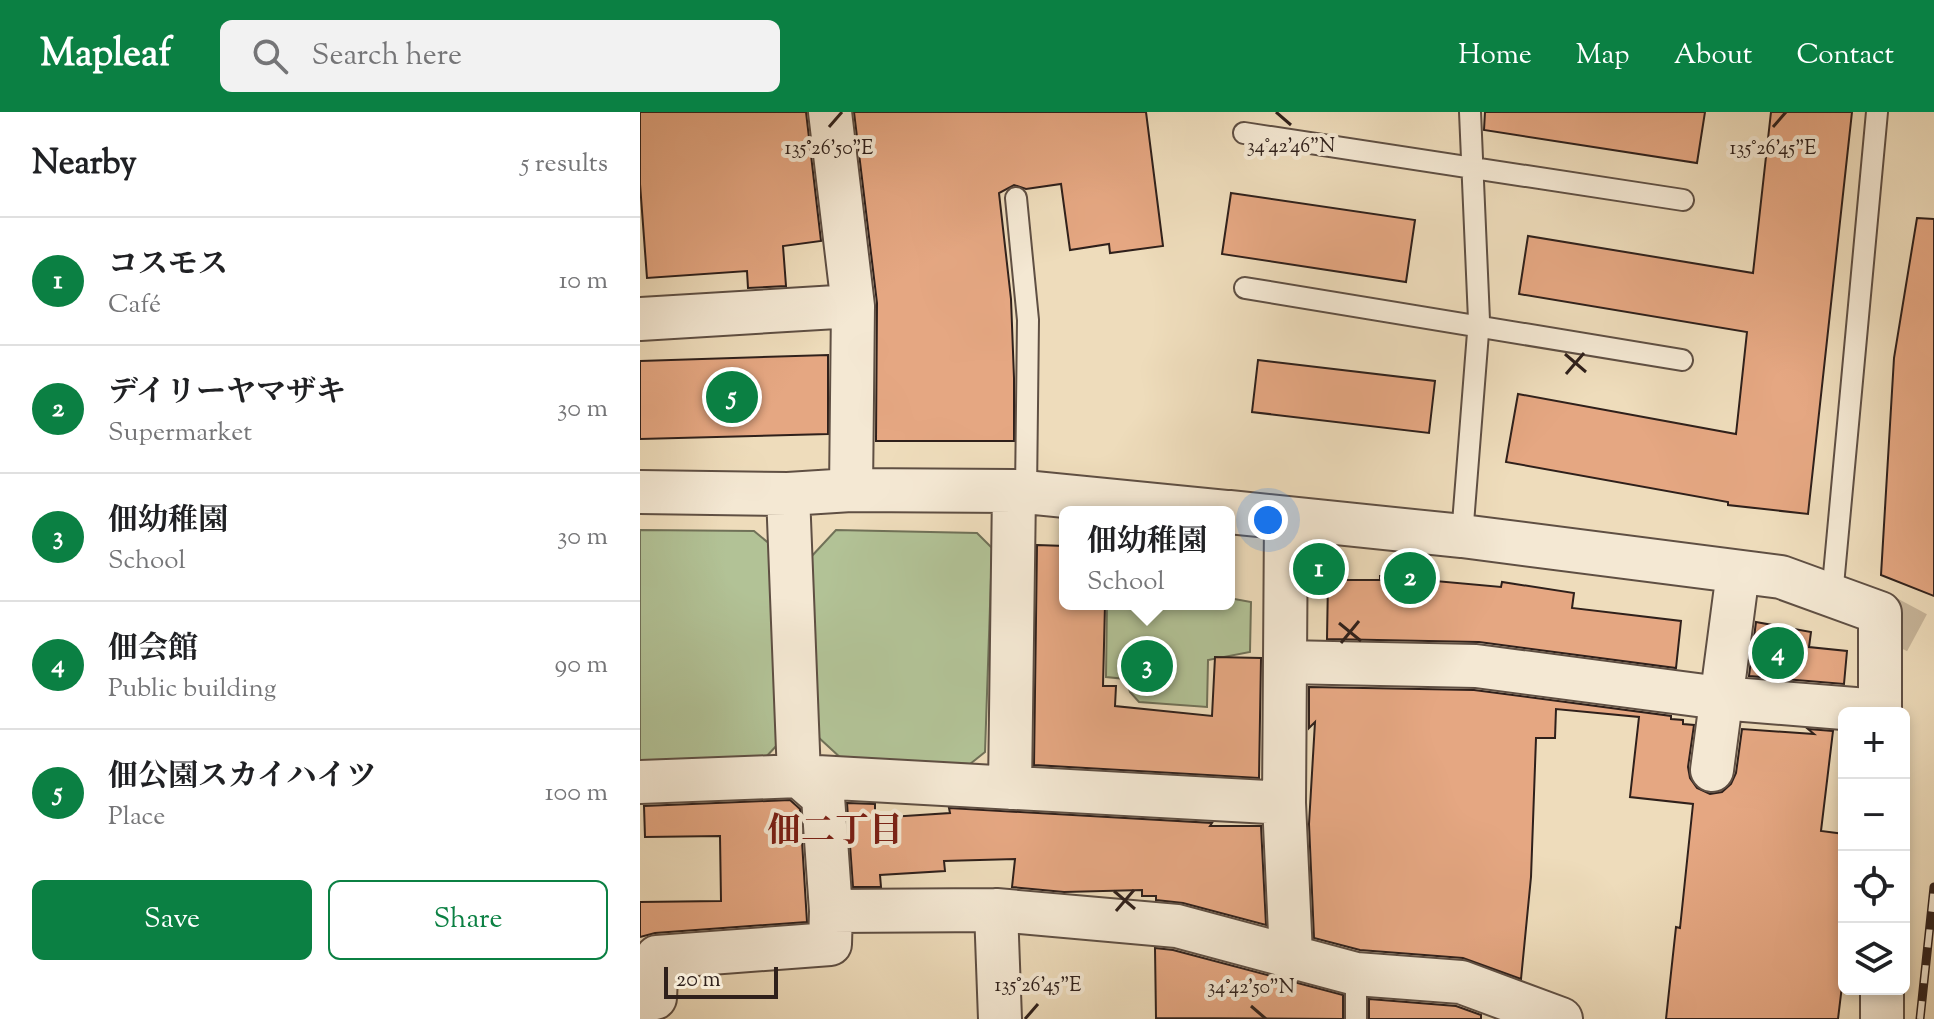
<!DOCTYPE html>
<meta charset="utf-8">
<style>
:root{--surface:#fff;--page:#f2f2f2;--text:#202124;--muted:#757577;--line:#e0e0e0;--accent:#0b8043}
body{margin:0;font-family:"Sorts Mill Goudy","Noto Serif JP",serif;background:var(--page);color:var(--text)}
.controls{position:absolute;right:24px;bottom:24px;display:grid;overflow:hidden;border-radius:12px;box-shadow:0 4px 12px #0003}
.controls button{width:72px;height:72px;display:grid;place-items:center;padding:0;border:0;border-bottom:2px solid var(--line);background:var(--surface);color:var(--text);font:40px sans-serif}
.scale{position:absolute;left:24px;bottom:20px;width:114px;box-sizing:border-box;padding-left:8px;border:4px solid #2f201b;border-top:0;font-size:22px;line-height:28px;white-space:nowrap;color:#2f201b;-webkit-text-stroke:6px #f4e8d3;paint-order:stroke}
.you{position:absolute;left:628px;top:408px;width:28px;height:28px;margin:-20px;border:6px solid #fff;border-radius:50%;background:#1a73e8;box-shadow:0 0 0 12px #1a73e833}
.badge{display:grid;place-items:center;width:52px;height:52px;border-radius:50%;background:var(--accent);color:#fff;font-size:26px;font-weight:700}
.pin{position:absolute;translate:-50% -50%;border:4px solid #fff;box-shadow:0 2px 8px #0006}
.popup{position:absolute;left:419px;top:394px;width:176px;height:104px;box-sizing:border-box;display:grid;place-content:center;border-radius:12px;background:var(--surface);filter:drop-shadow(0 2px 6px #0005);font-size:26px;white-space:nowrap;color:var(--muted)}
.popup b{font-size:30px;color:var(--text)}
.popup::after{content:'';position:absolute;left:50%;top:100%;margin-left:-16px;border:16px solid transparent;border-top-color:var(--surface)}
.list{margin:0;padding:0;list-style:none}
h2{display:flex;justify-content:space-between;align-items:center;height:104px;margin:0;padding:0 32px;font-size:34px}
h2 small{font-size:26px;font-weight:400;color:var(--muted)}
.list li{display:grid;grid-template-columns:52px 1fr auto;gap:24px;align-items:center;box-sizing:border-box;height:128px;padding:0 32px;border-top:2px solid var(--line)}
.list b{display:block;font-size:30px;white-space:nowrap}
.list p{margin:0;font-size:26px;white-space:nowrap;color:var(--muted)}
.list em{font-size:26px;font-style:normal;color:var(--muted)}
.actions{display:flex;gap:16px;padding:24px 32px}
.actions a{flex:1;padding:18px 0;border:2px solid var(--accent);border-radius:12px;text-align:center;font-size:28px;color:var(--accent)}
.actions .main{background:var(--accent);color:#fff}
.icon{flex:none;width:44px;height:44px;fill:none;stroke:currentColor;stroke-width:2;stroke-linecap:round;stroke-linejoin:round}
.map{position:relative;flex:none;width:1294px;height:907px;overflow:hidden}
header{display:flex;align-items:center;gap:48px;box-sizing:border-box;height:112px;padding:0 40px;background:var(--accent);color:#fff}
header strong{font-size:38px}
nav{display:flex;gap:44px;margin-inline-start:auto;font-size:28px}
.search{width:560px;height:72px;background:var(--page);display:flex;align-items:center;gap:20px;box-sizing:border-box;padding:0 28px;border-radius:12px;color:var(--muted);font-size:30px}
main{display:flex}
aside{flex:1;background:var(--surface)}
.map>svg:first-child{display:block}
.green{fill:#b2c296;stroke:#707158;stroke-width:2}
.building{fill:#e5a782;stroke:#2f201b;stroke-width:2}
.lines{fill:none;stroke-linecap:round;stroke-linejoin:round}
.street-tunnel{stroke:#c8b69b;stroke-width:42;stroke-dasharray:42 21;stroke-linecap:butt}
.lane-casing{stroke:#5f4f43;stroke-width:24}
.street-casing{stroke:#5f4f43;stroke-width:46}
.lane{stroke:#f4e8d3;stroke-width:20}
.street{stroke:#f4e8d3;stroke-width:42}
.rail-casing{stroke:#2f201b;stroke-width:9}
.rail{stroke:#f4e8d3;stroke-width:6;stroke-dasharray:18;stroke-linecap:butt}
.ticks{fill:none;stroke:#2f201b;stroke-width:3}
.labels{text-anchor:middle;stroke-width:8;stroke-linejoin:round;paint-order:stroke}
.neighbourhood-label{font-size:34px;font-weight:bold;fill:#7a1f14;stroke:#f4e8d3}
.ticks-label{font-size:20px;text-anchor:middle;fill:#2f201b;stroke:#f4e8d3;stroke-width:8;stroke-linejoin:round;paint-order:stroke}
</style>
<header>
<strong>Mapleaf</strong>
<div class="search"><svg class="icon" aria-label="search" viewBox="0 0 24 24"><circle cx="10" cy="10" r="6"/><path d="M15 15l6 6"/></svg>Search here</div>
<nav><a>Home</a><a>Map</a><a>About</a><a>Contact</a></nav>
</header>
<main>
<aside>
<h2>Nearby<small>5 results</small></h2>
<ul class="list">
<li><span class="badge">1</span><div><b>コスモス</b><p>Café</p></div><em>10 m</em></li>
<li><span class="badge">2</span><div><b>デイリーヤマザキ</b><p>Supermarket</p></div><em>30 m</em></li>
<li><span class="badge">3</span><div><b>佃幼稚園</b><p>School</p></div><em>30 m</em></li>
<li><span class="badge">4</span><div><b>佃会館</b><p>Public building</p></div><em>90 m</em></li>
<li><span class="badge">5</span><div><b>佃公園スカイハイツ</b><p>Place</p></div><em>100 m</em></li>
</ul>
<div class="actions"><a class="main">Save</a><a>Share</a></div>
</aside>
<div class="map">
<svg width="1294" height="907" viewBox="0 0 1294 907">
<rect width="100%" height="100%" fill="#eedcbb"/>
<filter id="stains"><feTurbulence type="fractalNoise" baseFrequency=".0025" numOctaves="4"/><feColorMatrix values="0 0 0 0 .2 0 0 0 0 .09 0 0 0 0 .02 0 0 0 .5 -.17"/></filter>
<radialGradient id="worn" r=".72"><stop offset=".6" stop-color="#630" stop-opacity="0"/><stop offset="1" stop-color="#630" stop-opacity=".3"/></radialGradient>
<!-- green -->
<path class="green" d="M0,418L114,419L131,433L139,631L124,647L0,652Z
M196,418L337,421L352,436L345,640L330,652L203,648L177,624L170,446Z
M589,486L611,490L610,540L568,548L567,595L499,590L490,580L486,567L466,565L467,492H589Z"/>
<!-- building -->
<path class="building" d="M0,0H166L181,129L143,134L146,174L108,176L107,159L7,166L0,72Z
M214,0H506L523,134L470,141L469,132L430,138L421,72L386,77L374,73L359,81L371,187L374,266V329H236L237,191Z
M845,0H1065L1057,51L844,18Z
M1131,0H1212L1168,402L1088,393V390L866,350L878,282L1096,322L1107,220L879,182L888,124L1113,161Z
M591,81L775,108L766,170L582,142Z
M1277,106L1294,107V484L1241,463L1254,246Z
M188,243V322L0,327V249Z
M618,248L795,269L789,321L612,300Z
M397,433L425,434V492H465L463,574H476L475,594L572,604L575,545L621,546L619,666L394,653Z
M740,464L861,475L862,470L934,481L932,496L1041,509L1036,556L839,530L687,527L688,468H740Z
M1116,510L1171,520L1169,535L1207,539L1204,572L1109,564Z
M669,575L834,578L1031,604V607L1043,608V612L1054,613L1048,655L1050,666L1057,676L1070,682L1082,680L1091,672L1096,661L1102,617L1174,622L1168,617L1193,619L1181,719L1204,722V857L1198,907H1026L1036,815L1040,816L1053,692L990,685L999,605L916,597L915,626H896L891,765L881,867L823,846L720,838L674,826L669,712L675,610L669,616Z
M150,688L160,697L167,810L15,821L0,825V790L81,789L80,724L5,725L4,694Z
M207,691L235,692V706L310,701L309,696L572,711L570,714H621L626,813L543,791L516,788V784H502V778L424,780L372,775L375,747L304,749L305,759L240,763L241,775H213Z
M515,836L533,838L703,883V907L516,906Z
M729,887L816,894L841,903V907H729Z"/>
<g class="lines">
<!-- street-tunnel -->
<path class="street-tunnel" d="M1240,501L1294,530"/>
<defs>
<path id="lane" d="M604,21L1043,88
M376,86L388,208L386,380
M605,176L1042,248
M822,424L839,208L830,0
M1192,484L1237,0
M716,907V862"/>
<path id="street" d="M190,0L213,194L211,378
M0,207L213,194
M0,380L148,382L211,378L374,379L586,400
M589,400L822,424L1141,465L1240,501V601
M646,406L644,691L651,843
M645,550L836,554L1080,586L1240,599
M1072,658L1098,460
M0,670L159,664L644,691
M370,676L374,379
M356,798L360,907
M191,799L356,798L537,814L716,862L821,870L921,907
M1242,877V907
M0,889L15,886L17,845L190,832L191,799L183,685L159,664L148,382"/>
</defs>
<!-- lane casing -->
<use href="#lane" class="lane-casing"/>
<!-- street casing -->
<use href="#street" class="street-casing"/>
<!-- lane -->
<use href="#lane" class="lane"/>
<!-- street -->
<use href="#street" class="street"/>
<defs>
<path id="rail" d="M1280,907L1294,775"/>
</defs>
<!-- rail casing -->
<use href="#rail" class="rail-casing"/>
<!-- rail -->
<use href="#rail" class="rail"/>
</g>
<!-- ticks -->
<path class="ticks" d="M636,0L651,13M189,15L202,0M1133,15L1146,0M925,242L946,260M926,262L944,241M699,511L721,529M701,531L719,509M474,779L495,797M476,799L494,778M611,894L626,907M385,907L398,892"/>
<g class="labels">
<!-- neighbourhood labels -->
<g class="neighbourhood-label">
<text x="195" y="729">佃二丁目</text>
</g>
</g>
<g class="ticks-label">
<text x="651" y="40">34°42'46"N</text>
<text x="189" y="42">135°26'50"E</text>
<text x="1133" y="42">135°26'45"E</text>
<text x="398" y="879">135°26'45"E</text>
<text x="611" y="881">34°42'50"N</text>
</g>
<rect width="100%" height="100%" filter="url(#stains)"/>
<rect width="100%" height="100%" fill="url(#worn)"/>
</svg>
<div class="controls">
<button>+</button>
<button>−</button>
<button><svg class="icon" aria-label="locate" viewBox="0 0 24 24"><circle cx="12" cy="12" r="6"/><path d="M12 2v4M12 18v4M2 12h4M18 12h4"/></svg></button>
<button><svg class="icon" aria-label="layers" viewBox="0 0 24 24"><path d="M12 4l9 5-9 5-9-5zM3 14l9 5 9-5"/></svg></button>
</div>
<div class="scale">20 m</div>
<div class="you"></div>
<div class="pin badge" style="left:679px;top:457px">1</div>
<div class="pin badge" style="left:770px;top:466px">2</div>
<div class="pin badge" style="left:507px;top:554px">3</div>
<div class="popup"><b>佃幼稚園</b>School</div>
<div class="pin badge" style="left:1138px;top:541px">4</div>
<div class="pin badge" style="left:92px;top:285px">5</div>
</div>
</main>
